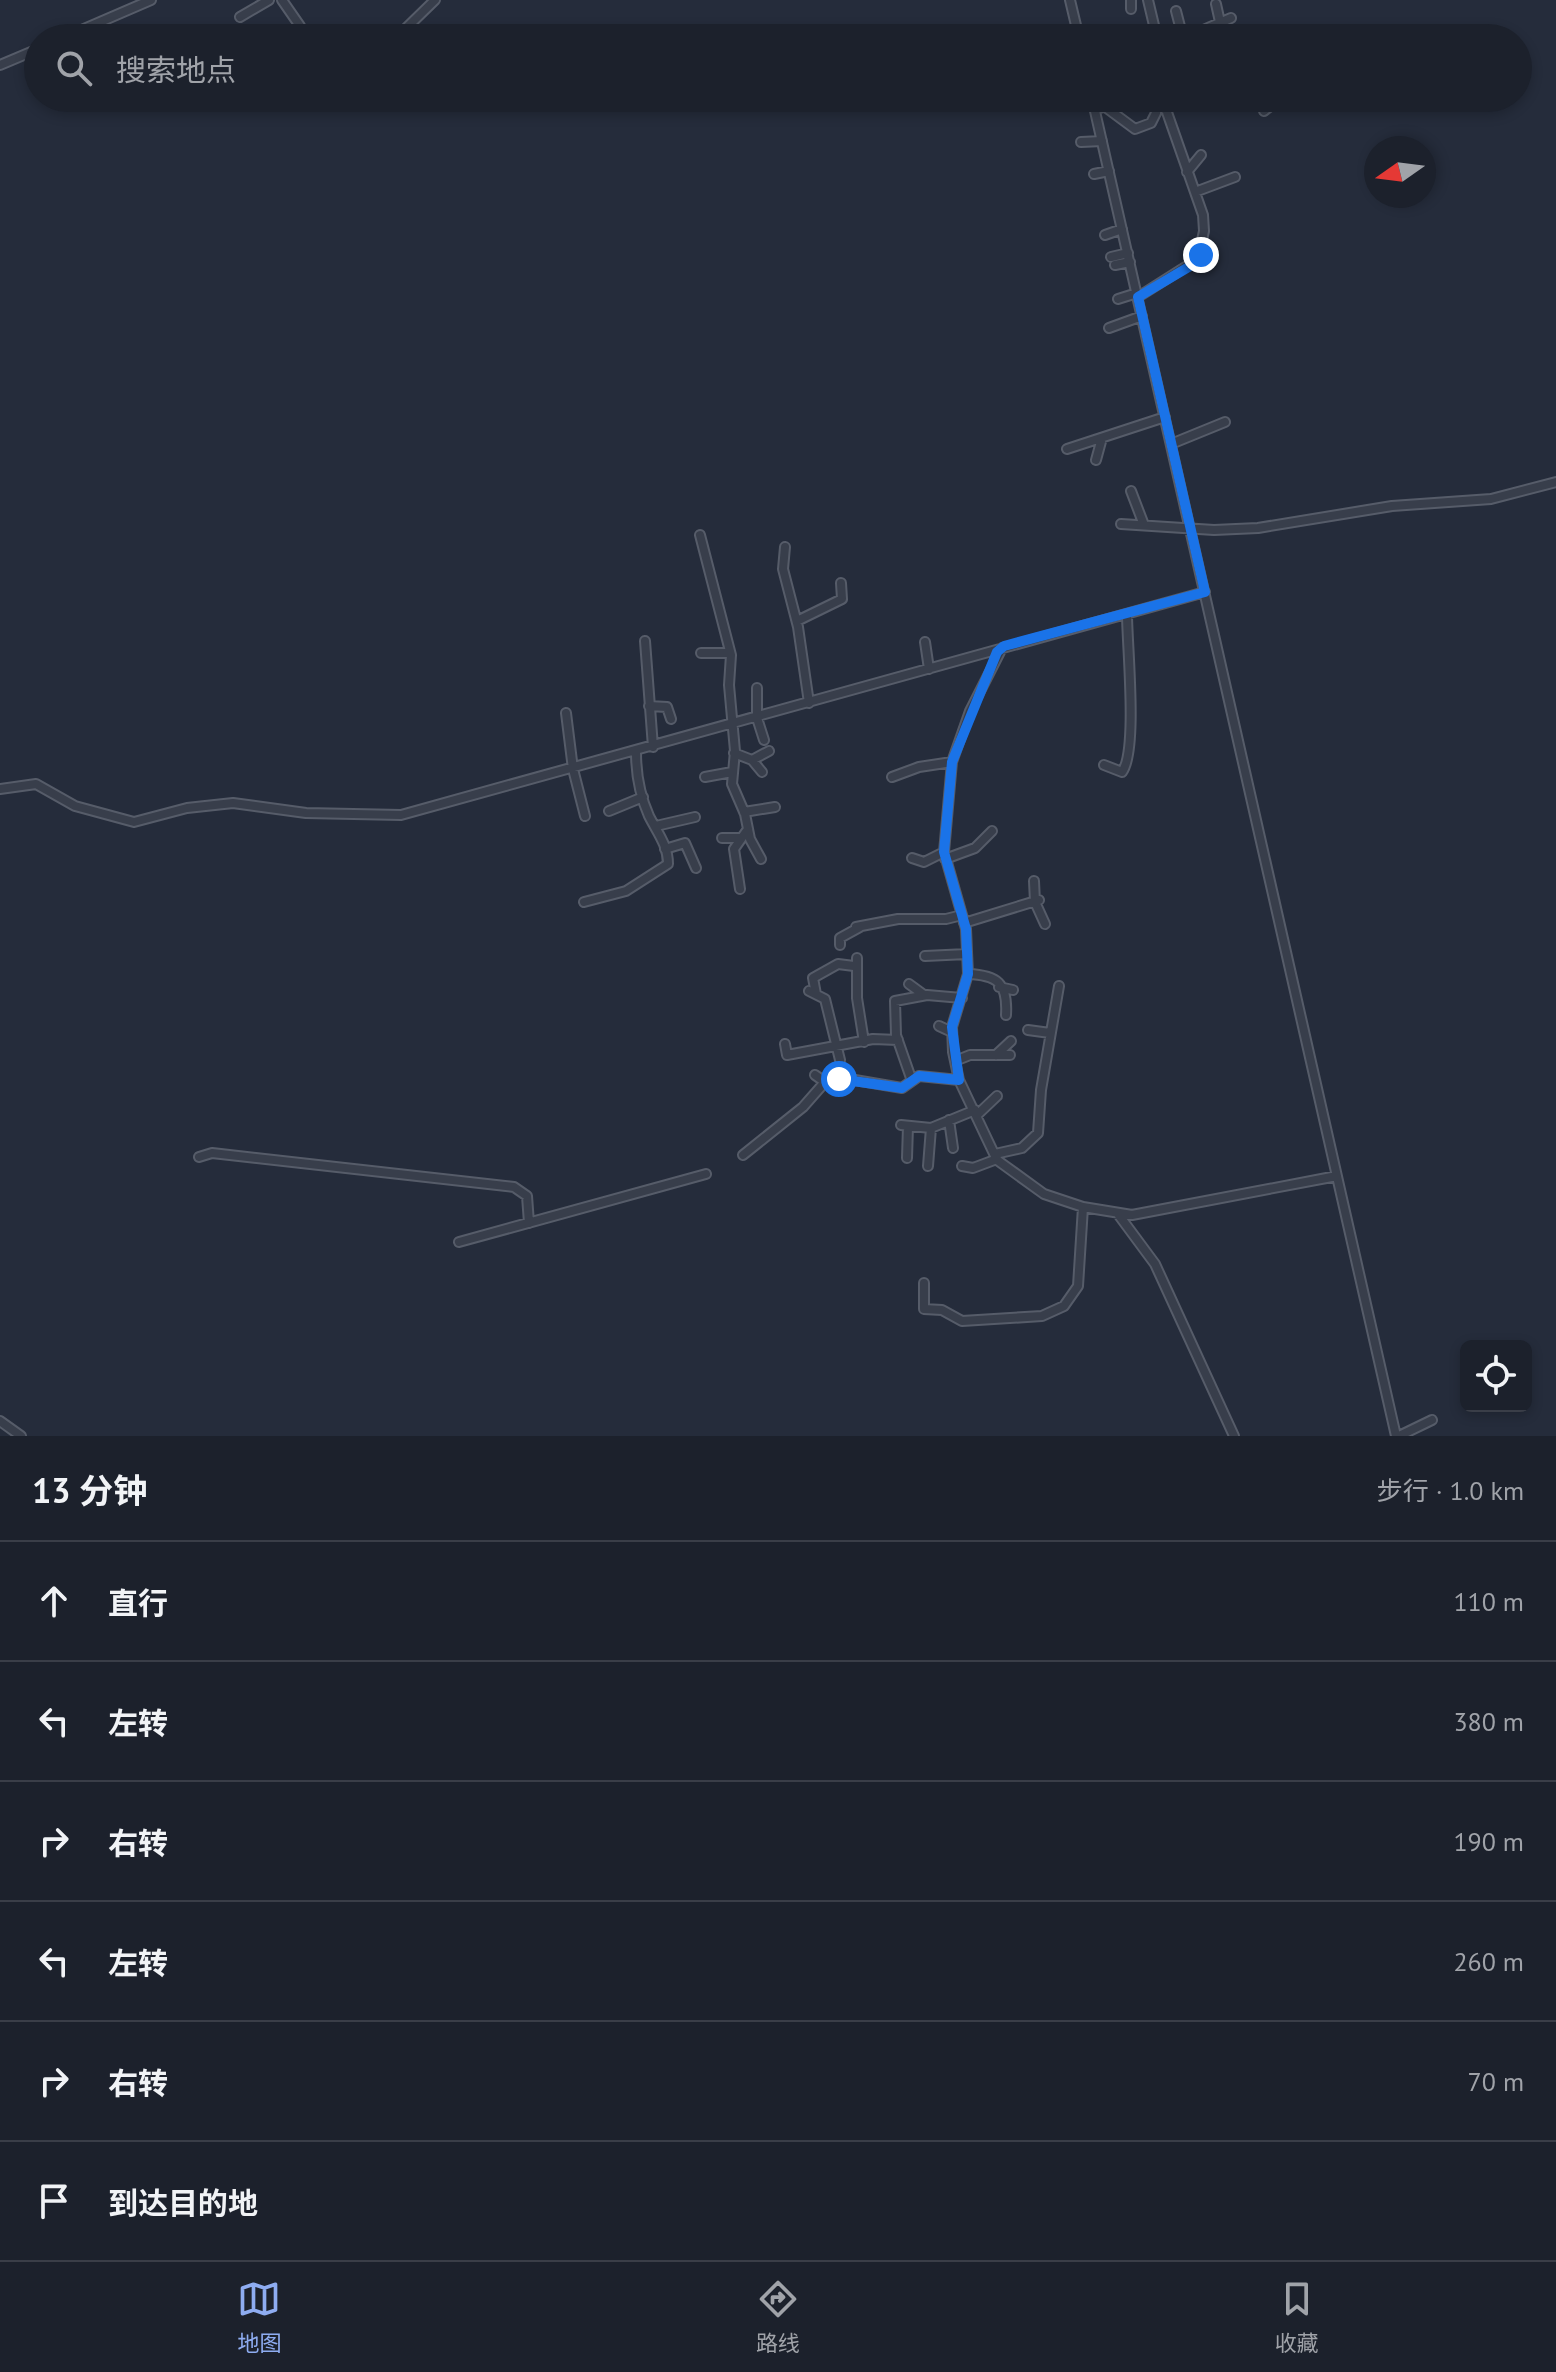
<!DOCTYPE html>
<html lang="zh">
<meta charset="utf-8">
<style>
:root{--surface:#1c212c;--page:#292e38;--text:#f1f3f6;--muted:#a0a3a9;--line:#3a3e48;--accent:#8eacf1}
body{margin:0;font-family:"PT Sans","Noto Sans SC",sans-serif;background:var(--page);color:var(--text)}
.controls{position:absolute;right:24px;bottom:24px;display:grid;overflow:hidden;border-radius:12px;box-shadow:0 4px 12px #0003}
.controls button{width:72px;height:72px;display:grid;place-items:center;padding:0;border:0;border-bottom:2px solid var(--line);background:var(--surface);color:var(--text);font:40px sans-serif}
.compass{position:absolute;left:1364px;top:136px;width:72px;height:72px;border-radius:50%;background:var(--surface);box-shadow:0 4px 12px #0003;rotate:256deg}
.stop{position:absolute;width:24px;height:24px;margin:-18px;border:6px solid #1a73e8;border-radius:50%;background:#fff}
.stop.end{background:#1a73e8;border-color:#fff;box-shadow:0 2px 8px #0008}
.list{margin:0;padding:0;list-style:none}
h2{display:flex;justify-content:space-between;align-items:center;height:104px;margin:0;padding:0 32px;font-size:34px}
h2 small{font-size:26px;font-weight:400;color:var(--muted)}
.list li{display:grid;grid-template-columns:52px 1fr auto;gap:24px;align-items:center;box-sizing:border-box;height:120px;padding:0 32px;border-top:2px solid var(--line)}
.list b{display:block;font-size:30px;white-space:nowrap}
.list em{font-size:26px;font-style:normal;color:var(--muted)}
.icon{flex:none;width:44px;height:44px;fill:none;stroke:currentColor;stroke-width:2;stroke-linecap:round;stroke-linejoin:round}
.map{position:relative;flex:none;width:1556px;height:1436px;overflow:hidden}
.search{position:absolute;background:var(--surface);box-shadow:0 4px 12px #0003;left:24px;right:24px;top:24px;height:88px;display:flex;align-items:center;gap:20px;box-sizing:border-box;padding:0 28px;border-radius:44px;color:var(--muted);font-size:30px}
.sheet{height:824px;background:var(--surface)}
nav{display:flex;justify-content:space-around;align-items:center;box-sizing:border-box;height:112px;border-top:2px solid var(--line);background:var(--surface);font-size:22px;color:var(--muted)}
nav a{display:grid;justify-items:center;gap:4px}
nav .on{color:var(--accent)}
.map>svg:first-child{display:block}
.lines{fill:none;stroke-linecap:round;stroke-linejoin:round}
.minor-casing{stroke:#565c69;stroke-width:12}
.minor{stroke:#383e4b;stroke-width:8}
.route{stroke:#1a73e8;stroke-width:10}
</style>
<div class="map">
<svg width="1556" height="1436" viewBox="0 0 1556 1436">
<rect width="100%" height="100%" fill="#252c3b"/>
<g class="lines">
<defs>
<path id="minor" d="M282,0L300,26
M1070,0L1079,38
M1131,0V9
M1148,0L1157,38
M1216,4L1220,22
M1176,11L1183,38
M240,17L269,0
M63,38L151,0
M396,38L435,0
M1185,38L1231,18
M0,65L38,49
M1092,98L1396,1436
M1104,106L1135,129L1151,123L1156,113
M1100,108L1114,98
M1165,109L1194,98
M1264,111L1269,107L1272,98
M1081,142L1102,141
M1187,172L1201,155
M1094,174L1109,171
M1195,192L1235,177
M1105,235L1122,229
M1111,257L1128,253
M1115,265L1130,262
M1138,297L1198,259L1204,231L1203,215L1162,98
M1118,299L1137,293
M1109,328L1142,316
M1171,444L1225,422
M1067,449L1165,417
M1096,460L1102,438
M1131,491L1144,525
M1121,524L1214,530L1258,528L1392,506L1491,499L1556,482
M700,535L731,655L729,685L735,751L732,784L745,814L750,839L761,859
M785,547L783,569L798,627L809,703
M797,621L842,599L841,583
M645,641L653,747
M925,642L929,669
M1002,648L970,711L952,762L944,852L966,929L968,974L952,1027L953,1052L959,1080L997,1160L1044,1194L1083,1207L1132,1215L1337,1176
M701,653H730
M757,688V718L764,740
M649,706L667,707L671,719
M566,713L573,769L585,816
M734,753L752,760L769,751
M752,760L762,772
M1104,765L1122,772C1138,751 1127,645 1127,614
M705,777L732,772
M892,777L919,767L952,762
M0,789L36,784L75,806L134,822L187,808L233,803L306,813L401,815L1205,592
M609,811L643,797
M744,812L775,807
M656,826L695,817
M722,838H741
M665,849L685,843L696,868
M912,858L924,862L944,852
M945,859L975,848L992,831
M1034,881L1035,902L1045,924
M740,889L734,849L748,829
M584,902L626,891L668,864C668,845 657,832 649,816C640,796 636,774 636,752
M964,923L1039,900
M856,927L898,919H946L962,915
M840,945V938L860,927
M925,956L967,954
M857,958V998L864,1042
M968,974C997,975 1008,983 1006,1015
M909,984L924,995
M999,987L1013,990
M809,991L825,999L840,1060
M816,994L813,978L838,964L854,966
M939,1026L952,1032
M1028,1030L1050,1033
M785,1044L787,1055L873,1039L898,1040
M996,1055L1011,1041
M955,1061L970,1055H1010
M815,1075L825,1082L849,1079L902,1088L919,1076L959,1080
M912,1081L896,1035L895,1001L927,995L962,998
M977,1115L997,1096
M949,1120L953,1148
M901,1125L931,1128L975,1110
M995,1154L1022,1148L1038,1133L1041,1090L1059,986
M743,1155L803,1107L825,1082
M199,1157L212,1153L514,1187L527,1196L529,1223
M907,1158L908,1126
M928,1166L931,1128
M962,1166L973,1168L997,1159
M1118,1214L1155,1264L1234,1436
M459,1242L706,1174
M924,1283V1309L942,1310L962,1321L1042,1316L1064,1306L1078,1286L1083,1207
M0,1421L21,1436
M1399,1436L1432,1420"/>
</defs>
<!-- minor casing -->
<use href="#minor" class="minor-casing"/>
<!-- minor -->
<use href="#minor" class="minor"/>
</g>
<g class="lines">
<!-- route -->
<path class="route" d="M839,1079L902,1088L919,1076L959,1080L952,1027L968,974L966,929L944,852L952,762L997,652L1004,646L1205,592L1138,297L1192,265L1201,255"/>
</g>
</svg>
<div class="controls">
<button><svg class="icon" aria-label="locate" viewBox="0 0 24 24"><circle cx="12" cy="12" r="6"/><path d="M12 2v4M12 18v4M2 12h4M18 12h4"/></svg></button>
</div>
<svg class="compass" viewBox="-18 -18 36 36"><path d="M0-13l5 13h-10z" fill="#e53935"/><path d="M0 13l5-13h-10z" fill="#a0a3a9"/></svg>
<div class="stop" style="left:839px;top:1079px"></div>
<div class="stop end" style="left:1201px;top:255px"></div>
<div class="search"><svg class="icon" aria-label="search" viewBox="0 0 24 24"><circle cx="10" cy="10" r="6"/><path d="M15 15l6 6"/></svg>搜索地点</div>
</div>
<section class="sheet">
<h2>13 分钟<small>步行 · 1.0 km</small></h2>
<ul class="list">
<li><svg class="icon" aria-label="ahead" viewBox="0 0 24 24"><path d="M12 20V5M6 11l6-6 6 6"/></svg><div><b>直行</b></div><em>110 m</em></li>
<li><svg class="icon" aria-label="left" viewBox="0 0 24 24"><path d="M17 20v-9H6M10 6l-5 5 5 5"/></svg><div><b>左转</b></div><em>380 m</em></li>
<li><svg class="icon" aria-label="right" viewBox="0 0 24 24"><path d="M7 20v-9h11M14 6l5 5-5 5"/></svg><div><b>右转</b></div><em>190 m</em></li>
<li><svg class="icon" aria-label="left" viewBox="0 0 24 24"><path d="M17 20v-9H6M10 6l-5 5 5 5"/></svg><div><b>左转</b></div><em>260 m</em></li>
<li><svg class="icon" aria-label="right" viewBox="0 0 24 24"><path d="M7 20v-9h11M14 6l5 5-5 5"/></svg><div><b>右转</b></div><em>70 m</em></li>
<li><svg class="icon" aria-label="arrive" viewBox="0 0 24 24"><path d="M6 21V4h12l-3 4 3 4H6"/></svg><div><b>到达目的地</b></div></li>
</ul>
</section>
<nav>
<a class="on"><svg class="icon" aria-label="map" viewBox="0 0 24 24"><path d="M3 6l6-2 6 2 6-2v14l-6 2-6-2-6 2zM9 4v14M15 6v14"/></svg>地图</a>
<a><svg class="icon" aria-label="directions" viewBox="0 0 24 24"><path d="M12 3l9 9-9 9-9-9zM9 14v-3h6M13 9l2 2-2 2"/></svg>路线</a>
<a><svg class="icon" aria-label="saved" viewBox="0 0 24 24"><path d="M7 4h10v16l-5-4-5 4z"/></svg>收藏</a>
</nav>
